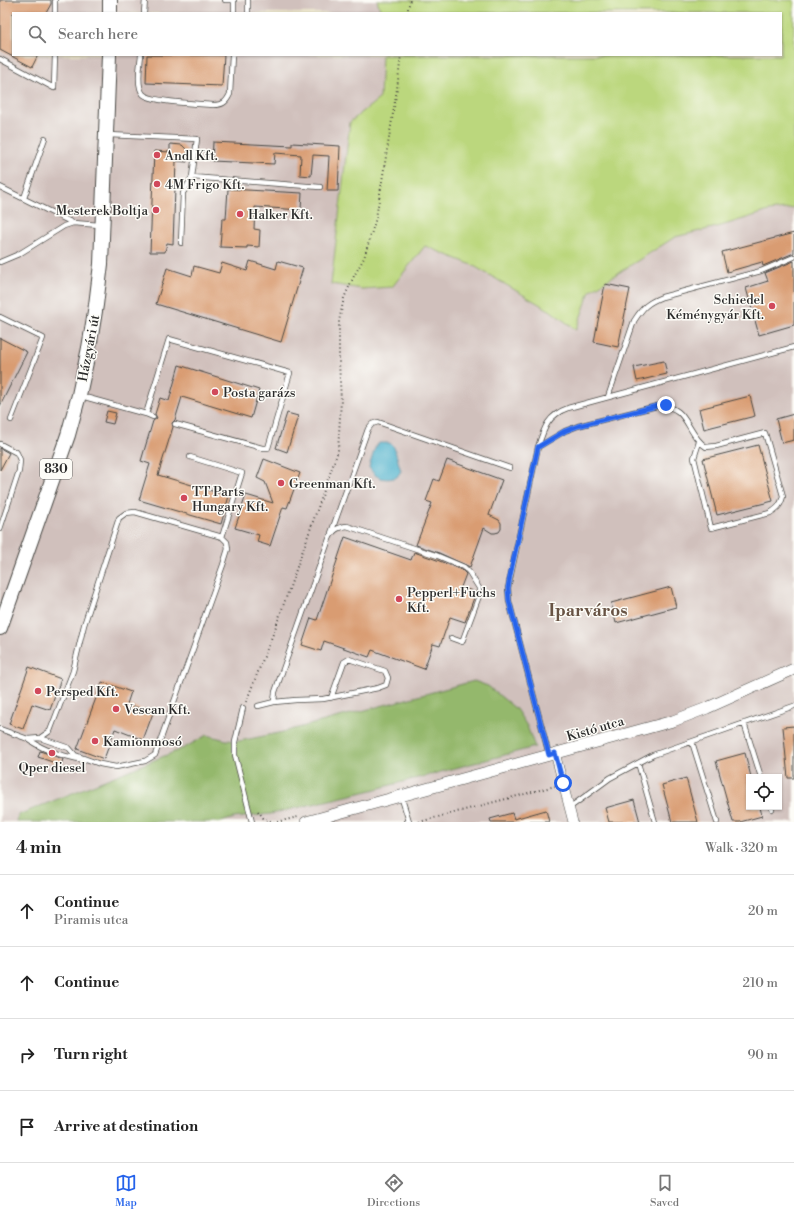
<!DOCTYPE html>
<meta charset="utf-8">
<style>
:root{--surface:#fff;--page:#f2f2f2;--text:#222;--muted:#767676;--line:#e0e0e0;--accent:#2563eb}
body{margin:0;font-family:"Libre Bodoni",serif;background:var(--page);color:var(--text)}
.controls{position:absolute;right:12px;bottom:12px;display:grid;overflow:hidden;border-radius:0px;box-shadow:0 1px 3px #0004}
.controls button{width:36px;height:36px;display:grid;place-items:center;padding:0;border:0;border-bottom:1px solid var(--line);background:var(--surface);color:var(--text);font:20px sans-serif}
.stop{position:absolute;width:12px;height:12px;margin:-9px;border:3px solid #2563eb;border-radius:50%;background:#fff}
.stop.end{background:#2563eb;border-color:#fff;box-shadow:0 1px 4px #0008}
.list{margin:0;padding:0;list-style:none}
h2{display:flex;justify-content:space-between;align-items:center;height:52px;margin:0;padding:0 16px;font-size:17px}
h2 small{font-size:13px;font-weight:400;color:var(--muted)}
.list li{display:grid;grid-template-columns:26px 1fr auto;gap:12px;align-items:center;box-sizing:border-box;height:72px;padding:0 16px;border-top:1px solid var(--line)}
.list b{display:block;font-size:15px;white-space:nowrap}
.list p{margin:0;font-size:13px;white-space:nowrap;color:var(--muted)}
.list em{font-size:13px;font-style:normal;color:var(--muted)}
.icon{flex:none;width:22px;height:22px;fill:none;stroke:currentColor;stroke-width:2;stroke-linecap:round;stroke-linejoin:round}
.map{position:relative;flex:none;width:794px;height:822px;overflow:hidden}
.search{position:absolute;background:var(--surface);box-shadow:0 1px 3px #0004;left:12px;right:12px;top:12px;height:44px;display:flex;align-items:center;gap:10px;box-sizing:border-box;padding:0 14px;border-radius:0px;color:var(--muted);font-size:15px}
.sheet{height:340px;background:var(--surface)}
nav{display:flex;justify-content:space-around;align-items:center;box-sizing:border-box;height:56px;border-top:1px solid var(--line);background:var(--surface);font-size:11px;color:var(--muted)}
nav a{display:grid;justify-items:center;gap:2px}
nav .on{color:var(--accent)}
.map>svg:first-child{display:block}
.industrial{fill:#d0c0bc;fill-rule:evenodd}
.green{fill:#bbd77d;stroke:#738154}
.forest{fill:#94b86c;stroke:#60724c}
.water{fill:#4db1cc;stroke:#3c6e7c}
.building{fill:#d99c72}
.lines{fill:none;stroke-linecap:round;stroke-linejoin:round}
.service-casing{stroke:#484743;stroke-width:6}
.minor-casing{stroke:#484743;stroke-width:10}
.tertiary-casing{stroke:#484743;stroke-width:12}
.primary-casing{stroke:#484743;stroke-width:16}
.path{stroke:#484743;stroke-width:2;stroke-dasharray:1 3;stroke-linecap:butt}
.service{stroke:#fff;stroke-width:4.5}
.minor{stroke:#fff;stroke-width:9}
.tertiary{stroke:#fff;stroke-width:11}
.primary{stroke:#fff;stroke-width:14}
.route{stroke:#2563eb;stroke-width:5}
.poi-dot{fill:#d1495b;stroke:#fdfcf7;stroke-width:1.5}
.labels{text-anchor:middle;stroke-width:3;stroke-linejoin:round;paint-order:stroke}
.shield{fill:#fdfcf7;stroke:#6a6a68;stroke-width:1}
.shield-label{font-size:12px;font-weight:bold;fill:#2b2b2b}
.poi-label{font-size:13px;fill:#2b2b2b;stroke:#fdfcf7;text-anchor:start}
.street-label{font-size:13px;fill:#2b2b2b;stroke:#fdfcf7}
.district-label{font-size:17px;font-weight:bold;fill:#685344;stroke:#fdfcf7}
</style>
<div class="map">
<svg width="794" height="822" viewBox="0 0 794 822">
<rect width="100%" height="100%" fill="#fdfcf7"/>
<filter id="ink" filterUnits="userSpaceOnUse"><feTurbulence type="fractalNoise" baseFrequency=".025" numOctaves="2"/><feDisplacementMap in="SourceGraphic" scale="8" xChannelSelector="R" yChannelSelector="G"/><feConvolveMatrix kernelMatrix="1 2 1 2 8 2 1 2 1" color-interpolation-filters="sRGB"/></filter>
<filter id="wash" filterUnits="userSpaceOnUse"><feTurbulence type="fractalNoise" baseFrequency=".012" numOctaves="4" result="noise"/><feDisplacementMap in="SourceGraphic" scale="16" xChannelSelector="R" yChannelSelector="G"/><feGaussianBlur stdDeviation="0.9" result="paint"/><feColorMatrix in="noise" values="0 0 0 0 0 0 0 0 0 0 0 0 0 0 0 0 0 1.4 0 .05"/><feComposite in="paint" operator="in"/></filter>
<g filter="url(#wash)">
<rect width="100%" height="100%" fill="#ece6ca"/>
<!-- industrial -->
<path class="industrial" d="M0,0H377L381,13H13V55H382L380,98L350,122L331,284L392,287L424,246L472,265L551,311L576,329L590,291L675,237L721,226L769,211L794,208V822H0ZM749,777H779V807H749Z"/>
<!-- green -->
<path class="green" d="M377,0H794V208L769,211L721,226L675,237L590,291L576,330L551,311L472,265L425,246L392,287L362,289L331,284L350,122L380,98L382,55H781V13H381Z"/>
<!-- forest -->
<path class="forest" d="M474,681L488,686L516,709L527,726L535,747L372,790L271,814L234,818L221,822H17L18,815L184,748L207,735L226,740L239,741L279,733Z"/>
<!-- water -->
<path class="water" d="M379,443H390L394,447L401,471L397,477C386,481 375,479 369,467L375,448Z"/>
<g id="blocks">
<!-- building -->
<path class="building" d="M0,0H51V4L46,13H13V55H38L32,67L0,50Z
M147,55H224L222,86L146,83Z
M213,142L292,146V143L340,146L338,191H327L329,156L313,155L311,176L300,175L301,155L275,153L274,164L212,161Z
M170,144L182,145L188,151L187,162L176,161L173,244L167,243L165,252H150L154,151L170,152Z
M228,189L302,193L301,210L255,207L254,229L260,230L259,247L247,246V248L220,247L222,219H226Z
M794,233V253L763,266L762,262L727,272L722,252Z
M250,261L276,269L278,261L303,268L281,342L156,304L167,268L192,276L194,266L219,273L222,263L247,271Z
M794,261V325L759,335L746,288L768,281L765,273Z
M605,284L630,289L618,347L594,342Z
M0,338L27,352L0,406Z
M664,361L667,374L637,381L634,367Z
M179,365L259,390L251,418L182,397L175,420L172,423L173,427L158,475L229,496L221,524L139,500L150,464L141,461L153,421L157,418L155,414L160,398L169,401Z
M750,396L755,416L704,429L699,409Z
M107,411L116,413L113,424L104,422Z
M287,413L298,416L287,452L276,448Z
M794,414V440L782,443L776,419Z
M758,445L773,501L717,515L703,459Z
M0,448L9,453L0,470Z
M264,459L300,473L287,508L283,507L270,546L257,542L259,535L235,528L246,495L273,503L265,482L257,478Z
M447,460L502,480L489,515L499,520L501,523V529L499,532L495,533H492L484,528L470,567L439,553L416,545L432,503L426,501L434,479L439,481Z
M345,537L411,560L414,552L437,560L462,570L466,574L461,587L475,592V595L465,622L450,617L440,646L433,644L424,669L372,650L369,657L324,641L321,651L302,645L311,618L317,620Z
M671,587L676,607L616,623L611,603Z
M29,667L61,679L50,710L32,704L23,729L9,724Z
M102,682L131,692L127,704L153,713L143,740L115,729L104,759L77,749Z
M794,726V778H788L783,727Z
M40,751L63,759L61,765L38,757Z
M745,753L751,777H749V807H760L762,816L740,822H733L716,761Z
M686,778L698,822H672L662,785Z
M634,800L640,822H609L605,808Z
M546,810L549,822H491L490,819L512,813L514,819Z"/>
</g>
</g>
<g filter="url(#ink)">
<use href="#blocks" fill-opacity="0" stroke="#484743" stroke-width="1"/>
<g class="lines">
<defs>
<path id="service" d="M225,0H234
M55,13V0
M144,13L145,0
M234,13V0
M248,13V0
M141,55C140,65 136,86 143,94C150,102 200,104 213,105C222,105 226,103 230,94L232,55
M0,59L54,88L55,55
M108,135L197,139L192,177L183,193L181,243
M192,177L320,187
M0,187L73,223
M24,198L45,138
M0,262L19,254L64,226L73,223L100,225
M0,317L43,338L11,420
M81,396L146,414L169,339L290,373L268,448H262L175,424
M608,397L634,321C643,307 647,303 662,297L761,271L794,257
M146,414L153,417
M0,444L17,453L20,460L19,471L0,529
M538,447L565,431L578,426L657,406C689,404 685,433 706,447L716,446L765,433L783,496C781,505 778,508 770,513L711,528L694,458L699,442
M190,457L242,473L222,537
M331,533L368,429L372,424L378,422L510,468
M274,702L275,692L329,539C333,530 338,527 347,526L438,556L464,567L469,572L479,588V596L462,642L451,638
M258,706L274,702L296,700L323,699L378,688L386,685L388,678L385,671L349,659L344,662L331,698
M243,708L235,742V755L252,822
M744,723L761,777
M0,729L28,739L40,738L50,731L73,671L84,625L119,518L126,513L135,512L222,537L227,542L228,549L223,565L155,755L145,761L116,767L100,764L75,755L69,748L40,738
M28,739C46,752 63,756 84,760
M692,742L717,822
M549,755L509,601L508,588L538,447C544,428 548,415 568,408L794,347
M638,763L655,822
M401,796L409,821L407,822
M771,807L772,809
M569,808L610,778L653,755L794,706"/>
<path id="minor" d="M555,753L573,822"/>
<path id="tertiary" d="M306,822L673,721L707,708L794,669"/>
<path id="primary" d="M110,13V0
M0,628L68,435L79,395L89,348L96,305L101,264L109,55"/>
</defs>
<!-- service casing -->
<use href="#service" class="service-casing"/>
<!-- minor casing -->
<use href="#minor" class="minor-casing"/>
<!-- tertiary casing -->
<use href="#tertiary" class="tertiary-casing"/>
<!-- primary casing -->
<use href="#primary" class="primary-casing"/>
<!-- path -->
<path class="path" d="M407,13L410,0
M246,702L275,629L338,451L341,400L339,362V321L344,298L354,276L364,258L376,218L397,89L401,55
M258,811L264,819L274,822
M277,822L298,817
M419,822L555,786"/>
<!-- service -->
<use href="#service" class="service"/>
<!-- minor -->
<use href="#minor" class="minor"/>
<!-- tertiary -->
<use href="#tertiary" class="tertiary"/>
<!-- primary -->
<use href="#primary" class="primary"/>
</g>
</g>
<g class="lines" filter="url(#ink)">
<!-- route -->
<path class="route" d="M563,783L555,753L549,755L509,601L508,588L510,576L538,447L565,431L578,426L657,406L666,405"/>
</g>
<!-- markers -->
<g class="poi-dot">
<circle cx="157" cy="155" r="4"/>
<circle cx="157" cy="184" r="4"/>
<circle cx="156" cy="210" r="4"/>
<circle cx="240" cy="214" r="4"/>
<circle cx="772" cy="306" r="4"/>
<circle cx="215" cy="392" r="4"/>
<circle cx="281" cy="483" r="4"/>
<circle cx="184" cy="498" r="4"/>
<circle cx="399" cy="599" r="4"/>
<circle cx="38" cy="691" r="4"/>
<circle cx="116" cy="709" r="4"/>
<circle cx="95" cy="741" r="4"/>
<circle cx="52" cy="753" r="4"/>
</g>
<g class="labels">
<!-- shield labels -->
<rect class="shield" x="40" y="459" width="32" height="20" rx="3"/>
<g class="shield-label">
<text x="56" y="473">830</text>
</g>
<!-- poi labels -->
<g class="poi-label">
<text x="165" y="160">Andl Kft.</text>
<text x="165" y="189">4M Frigo Kft.</text>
<text x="148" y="215" text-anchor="end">Mesterek Boltja</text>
<text x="248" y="219">Halker Kft.</text>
<text x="764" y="304" text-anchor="end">Schiedel<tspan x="764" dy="15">Kéménygyár Kft.</tspan></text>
<text x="223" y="397">Posta garázs</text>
<text x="289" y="488">Greenman Kft.</text>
<text x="192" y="496">TT Parts<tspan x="192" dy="15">Hungary Kft.</tspan></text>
<text x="407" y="597">Pepperl+Fuchs<tspan x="407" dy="15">Kft.</tspan></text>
<text x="46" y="696">Persped Kft.</text>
<text x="124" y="714">Vescan Kft.</text>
<text x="103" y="746">Kamionmosó</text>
<text x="52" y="772" text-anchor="middle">Qper diesel</text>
</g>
<!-- street labels -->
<g class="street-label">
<text transform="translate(88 348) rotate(-79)" y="5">Házgyári út</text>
<text transform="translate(595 728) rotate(-16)" y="5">Kistó utca</text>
</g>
<!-- district labels -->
<g class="district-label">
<text x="588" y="616">Iparváros</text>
</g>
</g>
</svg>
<div class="controls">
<button><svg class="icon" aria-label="locate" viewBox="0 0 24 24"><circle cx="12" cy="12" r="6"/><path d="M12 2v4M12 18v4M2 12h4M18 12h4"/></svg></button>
</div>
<div class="stop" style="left:563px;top:783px"></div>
<div class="stop end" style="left:666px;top:405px"></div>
<div class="search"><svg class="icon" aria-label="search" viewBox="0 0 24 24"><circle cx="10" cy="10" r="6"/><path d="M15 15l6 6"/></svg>Search here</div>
</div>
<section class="sheet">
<h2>4 min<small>Walk · 320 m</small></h2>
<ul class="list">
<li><svg class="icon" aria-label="ahead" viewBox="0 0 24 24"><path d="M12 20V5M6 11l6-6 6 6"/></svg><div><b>Continue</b><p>Piramis utca</p></div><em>20 m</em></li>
<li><svg class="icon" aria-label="ahead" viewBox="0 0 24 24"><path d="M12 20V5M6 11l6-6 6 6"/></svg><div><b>Continue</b></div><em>210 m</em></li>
<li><svg class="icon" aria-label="right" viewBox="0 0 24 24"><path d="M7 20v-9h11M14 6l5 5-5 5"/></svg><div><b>Turn right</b></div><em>90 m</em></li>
<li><svg class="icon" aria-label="arrive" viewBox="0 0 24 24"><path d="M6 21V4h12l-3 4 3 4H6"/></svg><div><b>Arrive at destination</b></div></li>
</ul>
</section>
<nav>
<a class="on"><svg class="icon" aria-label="map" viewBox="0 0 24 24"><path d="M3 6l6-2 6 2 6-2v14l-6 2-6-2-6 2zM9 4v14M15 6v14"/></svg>Map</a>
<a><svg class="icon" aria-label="directions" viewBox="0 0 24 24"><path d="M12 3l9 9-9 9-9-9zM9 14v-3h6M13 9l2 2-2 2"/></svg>Directions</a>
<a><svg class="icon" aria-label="saved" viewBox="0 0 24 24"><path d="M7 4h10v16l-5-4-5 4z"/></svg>Saved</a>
</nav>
